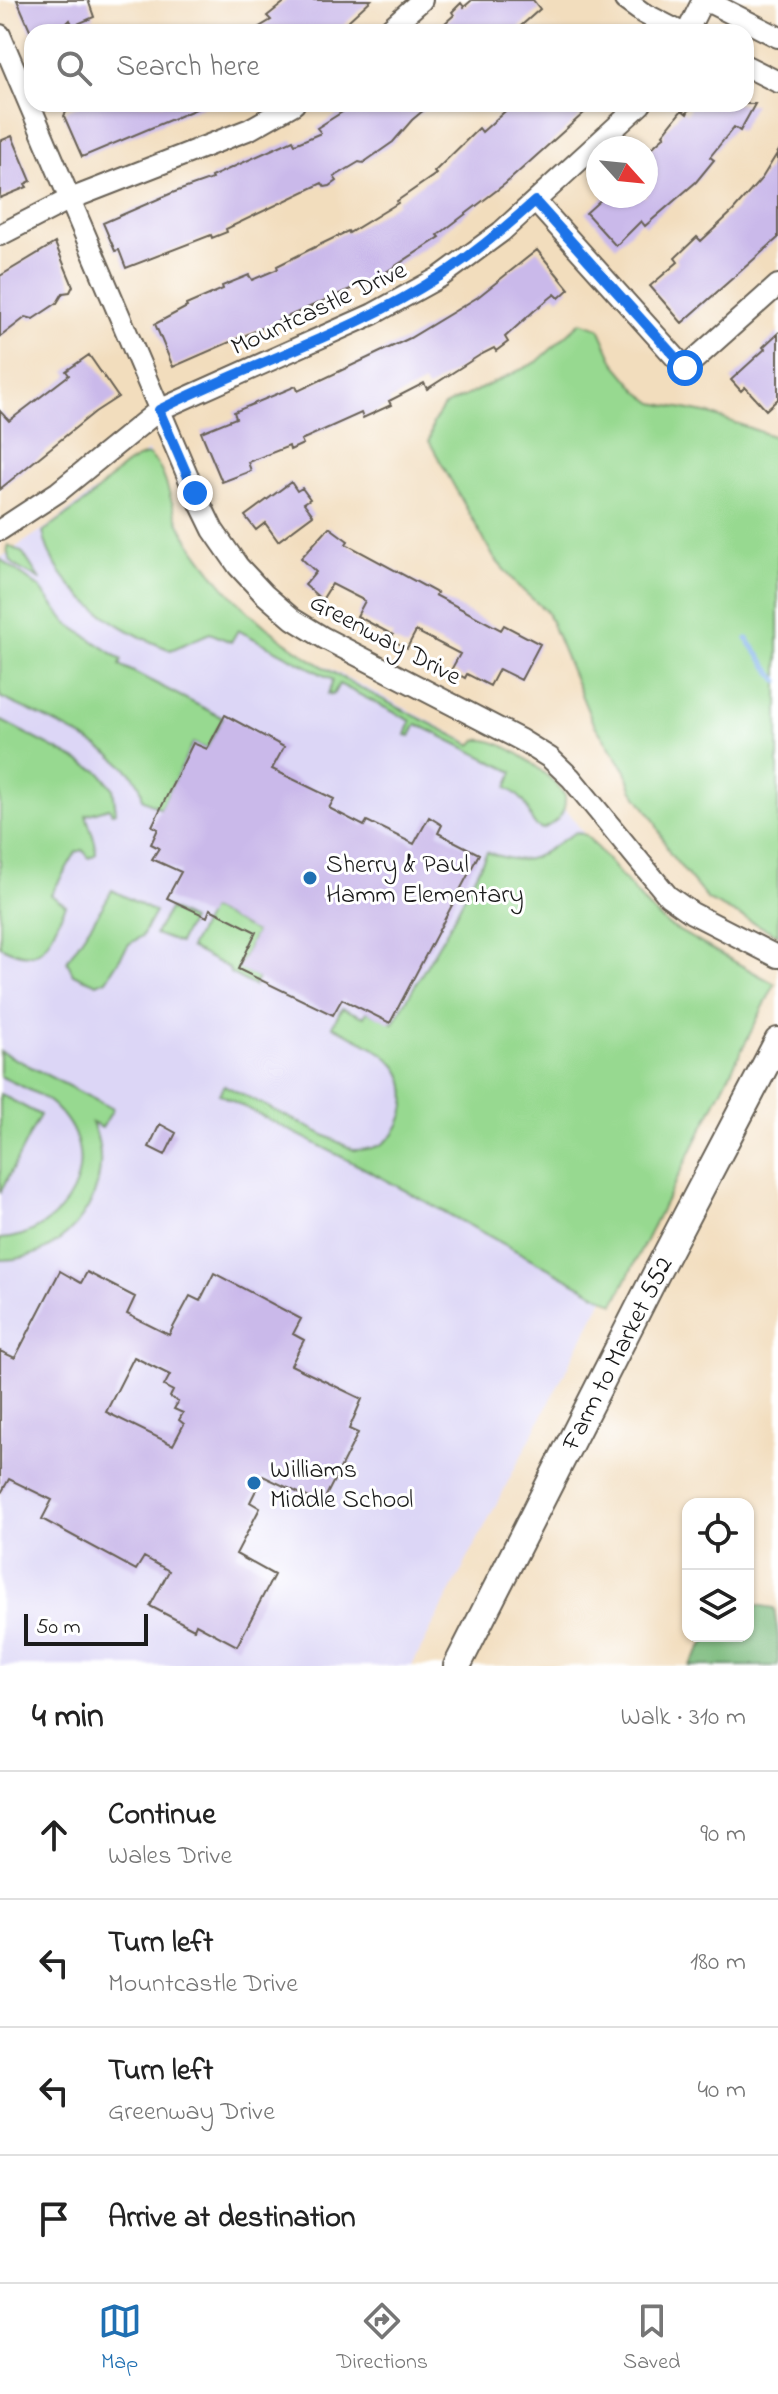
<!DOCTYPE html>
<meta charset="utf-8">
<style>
:root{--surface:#fff;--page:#f2f2f2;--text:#222;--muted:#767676;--line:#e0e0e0;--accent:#1f6fb2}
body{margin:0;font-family:"Indie Flower",sans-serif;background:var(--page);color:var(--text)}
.controls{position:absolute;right:24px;bottom:24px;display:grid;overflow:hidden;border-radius:16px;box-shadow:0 2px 6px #0004}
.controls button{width:72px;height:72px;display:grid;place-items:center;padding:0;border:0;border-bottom:2px solid var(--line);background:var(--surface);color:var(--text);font:40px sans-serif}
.compass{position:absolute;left:586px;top:136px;width:72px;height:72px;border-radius:50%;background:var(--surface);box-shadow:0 2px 6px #0004;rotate:117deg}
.scale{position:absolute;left:24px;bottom:20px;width:124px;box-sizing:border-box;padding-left:8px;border:4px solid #1c1c1c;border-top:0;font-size:22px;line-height:28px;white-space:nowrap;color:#1c1c1c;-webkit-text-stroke:6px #fff;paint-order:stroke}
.stop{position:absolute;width:24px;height:24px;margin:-18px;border:6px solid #1a73e8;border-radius:50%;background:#fff}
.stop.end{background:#1a73e8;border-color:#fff;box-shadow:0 2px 8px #0008}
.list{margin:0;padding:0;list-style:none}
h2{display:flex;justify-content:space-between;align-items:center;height:104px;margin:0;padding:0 32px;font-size:34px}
h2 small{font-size:26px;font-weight:400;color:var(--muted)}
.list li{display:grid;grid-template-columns:52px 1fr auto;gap:24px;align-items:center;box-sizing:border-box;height:128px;padding:0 32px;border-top:2px solid var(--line)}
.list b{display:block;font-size:30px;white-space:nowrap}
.list p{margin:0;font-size:26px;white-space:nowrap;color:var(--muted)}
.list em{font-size:26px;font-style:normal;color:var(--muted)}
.icon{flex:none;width:44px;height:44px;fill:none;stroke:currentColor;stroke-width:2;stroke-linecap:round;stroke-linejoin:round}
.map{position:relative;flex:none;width:778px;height:1666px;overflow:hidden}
.search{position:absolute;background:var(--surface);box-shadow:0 2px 6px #0004;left:24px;right:24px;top:24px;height:88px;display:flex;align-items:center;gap:20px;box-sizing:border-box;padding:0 28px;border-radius:24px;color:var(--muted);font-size:30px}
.sheet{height:616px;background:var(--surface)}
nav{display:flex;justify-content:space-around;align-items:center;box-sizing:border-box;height:112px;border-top:2px solid var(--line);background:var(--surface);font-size:22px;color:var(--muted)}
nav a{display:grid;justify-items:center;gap:4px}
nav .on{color:var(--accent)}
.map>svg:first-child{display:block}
.built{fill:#dcd6f6}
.green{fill:#97d990;stroke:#5a7a56;stroke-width:2}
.forest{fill:#79b97a;stroke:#4a6a4b;stroke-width:2}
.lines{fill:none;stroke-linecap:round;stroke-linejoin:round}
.stream{stroke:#81b1ec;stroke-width:5}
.building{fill:#cab9ea;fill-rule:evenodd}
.minor-casing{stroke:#676054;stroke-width:24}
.major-casing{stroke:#676054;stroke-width:30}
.minor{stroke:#fff;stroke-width:20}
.major{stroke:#fff;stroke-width:26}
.route{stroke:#1a73e8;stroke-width:10}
.poi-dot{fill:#1f6fb2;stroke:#fff;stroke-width:3}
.labels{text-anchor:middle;stroke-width:6;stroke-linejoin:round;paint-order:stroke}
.street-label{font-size:26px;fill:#1c1c1c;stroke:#fff}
.poi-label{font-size:26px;fill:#1c1c1c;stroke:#fff;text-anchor:start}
</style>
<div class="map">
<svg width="778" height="1666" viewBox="0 0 778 1666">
<rect width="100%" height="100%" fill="#fff"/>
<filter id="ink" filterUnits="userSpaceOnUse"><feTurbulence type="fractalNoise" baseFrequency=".0125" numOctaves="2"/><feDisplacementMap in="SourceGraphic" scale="16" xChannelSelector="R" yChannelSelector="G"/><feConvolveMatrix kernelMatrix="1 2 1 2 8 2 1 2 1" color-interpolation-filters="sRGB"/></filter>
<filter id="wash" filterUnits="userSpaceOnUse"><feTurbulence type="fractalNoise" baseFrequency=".006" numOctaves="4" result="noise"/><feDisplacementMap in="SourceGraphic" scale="32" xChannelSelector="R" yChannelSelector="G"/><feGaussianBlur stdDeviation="1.8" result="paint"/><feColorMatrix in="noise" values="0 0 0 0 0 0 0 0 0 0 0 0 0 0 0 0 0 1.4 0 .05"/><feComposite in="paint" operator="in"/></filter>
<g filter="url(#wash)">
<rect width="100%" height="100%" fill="#f2ddbd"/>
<!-- built -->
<path class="built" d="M148,451L185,533L222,587L263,626L312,659L513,765L558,799L600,855L658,919L764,979L603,1299L412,1666H0V558L54,522Z"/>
<!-- green -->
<path class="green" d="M581,322L599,328L614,362L639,392L654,403L710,414L778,438V935L708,900L670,854L654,820L632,789L626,771L592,721L547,612L519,587L494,558L429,441L433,423L444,406L537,362Z
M148,455C166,465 171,507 180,525C188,542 200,557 211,571C276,656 380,696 472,745L477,740C503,737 552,775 565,796C566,814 558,821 543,829C528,825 532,813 524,802C519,796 514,792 507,788L513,772L417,724L411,736L406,735L411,721L339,684L333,695L328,694L333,680L238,630L231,642L210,633L171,650C120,631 54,590 43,532C57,521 72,512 86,501C104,487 125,458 148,455Z
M8,545L23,553L41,581C27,570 4,568 8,545Z
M0,559L39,587L67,623L122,660L120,665L223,718L207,749L193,743L161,809L142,799C147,759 32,713 0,697Z
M0,720L100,772L113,788L116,812L112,813L109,808L86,815L95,842L96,854L89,858L83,850L76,852L51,895L66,905C47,941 46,970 0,946Z
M576,832L586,835L647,906L668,925L775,984L614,1304L371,1172L219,1094L224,1085L354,1150C364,1150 375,1149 384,1143C406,1127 414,1086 395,1065C380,1047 352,1037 332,1026L342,1008L364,1017L367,1011L393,1023L449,927L487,852C535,870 537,854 576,832Z
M112,890L155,912L142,936L129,944L106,980L97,984L73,974L67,961C82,937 99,915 112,890Z
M169,909L191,920L179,943L155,934Z
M210,909L256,932L238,968L258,978L254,986L230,973L229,968L190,948Z
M0,1051L113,1109L102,1128L92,1123C121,1187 69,1261 0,1260V1239C66,1235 107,1161 58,1110C44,1094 19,1086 0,1076Z
M0,1094L40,1115L0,1193Z"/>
<!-- forest -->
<path class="forest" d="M756,1605L774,1608L778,1636V1666H689L702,1646L712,1636H748V1609Z"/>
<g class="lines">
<!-- stream -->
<path class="stream" d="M747,639L778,681"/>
</g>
<g id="blocks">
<!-- building -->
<path class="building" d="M17,0H88L94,17L73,26L70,20L58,32H31Z
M287,0H371L336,32H251L271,20L267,16Z
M472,0H533L540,9L514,32H435L454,15L452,12L461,3L464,7Z
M81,104H208L82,157L64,116L67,110Z
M355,104H431L412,120L393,142L363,163L359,162L334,177L337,181L330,186L325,187L322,183L226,229L227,232L212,238L211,235L126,268L119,250L115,251L103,223L172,193L212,179L211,177L293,140L295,144L321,133L317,128Z
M513,104H594L505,184L438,235L440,237L380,276L173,367L155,324L187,307L186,305L223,289L222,286L249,275L252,280L278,269L277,266L309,250L348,231L349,233L398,203L397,201L436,174L434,172L479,128L482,132Z
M692,104H755L740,131L734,127L710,157L714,160L696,182L645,226L641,221L616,246L586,213L605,196H646V153L665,136L663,134L682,110L687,114Z
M12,136L31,181L25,184L27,187L0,198V141Z
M778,152V238L682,323L650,286L678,262L675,258L697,237L701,241L733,211L762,178Z
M55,243L73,286L70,292L63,293L57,303L33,319L26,317L0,337V276Z
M537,250L569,289L559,298L555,294L535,310L505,337L508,342L496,351L494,348L480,355L427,389L424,383L389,401L391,405L363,418L361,413L301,440L303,444L290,450L289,446L248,462L251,471L222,482L201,432L236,418L234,412L296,386L298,391L410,338L478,297Z
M778,333V399L766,410L745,387L741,391L731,380L765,349L763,347Z
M89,355L118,397L95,412L0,489V411L9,421L69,375L66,371Z
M291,482L297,491L302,488L310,499L304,503L313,515L278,541L265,523L256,530L245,516Z
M329,527L348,541L346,544L437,593L435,595L501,630L504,625L540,644L521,680L499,669L490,686L467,674L465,678L451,670L460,654L416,631L407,648L391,639L393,635L357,616L365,601L332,584L322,600L305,585L316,572L301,558Z
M225,715L284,747L272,769L334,799L329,808L364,826L367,821L414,844L429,817L442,825L438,833L479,854L390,1023L342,999L333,1015L238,969L256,932L210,909L207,917L167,898L181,872L152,859L159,848L151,844L158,829L152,826L193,743L207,749Z
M160,1124L176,1133L165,1155L149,1147Z
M60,1271L81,1283L87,1272L135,1297L127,1314L169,1335L190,1296L200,1301L214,1273L301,1319L293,1334L304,1340L291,1365L362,1399L349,1429L358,1433L322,1504L263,1476L250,1502L260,1508L236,1554L274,1575L237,1646L196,1624L194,1629L150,1606L169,1571L144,1557L136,1570L42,1519L52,1500L9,1479L0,1495V1351L15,1358ZM134,1357L170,1375L164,1386L173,1391L170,1397L178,1402L174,1409L183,1413L179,1420L184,1424L173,1445L106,1412Z"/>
</g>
</g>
<g filter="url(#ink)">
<use href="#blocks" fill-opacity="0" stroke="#676054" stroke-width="2"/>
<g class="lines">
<defs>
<path id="minor" d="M625,0L643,13L680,32
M705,0L778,37
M386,32L422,0
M687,32L703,0
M0,35L195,493L213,530L238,566L264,594L293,619L324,638L521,740L550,758L571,778L668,896L692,913L778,957
M746,66L778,82
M535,201L685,368L778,285
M0,235L68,200L250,129L294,104
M0,530L58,492L159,410L373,314L440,277L501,232L641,104"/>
<path id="major" d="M457,1666L656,1274L778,1041"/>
</defs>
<!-- minor casing -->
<use href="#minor" class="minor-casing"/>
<!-- major casing -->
<use href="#major" class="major-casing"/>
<!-- minor -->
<use href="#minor" class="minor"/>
<!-- major -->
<use href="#major" class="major"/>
</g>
</g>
<g class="lines" filter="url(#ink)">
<!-- route -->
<path class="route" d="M195,493L159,410C251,363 353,333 440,276C474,254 505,228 535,201L685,368"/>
</g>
<!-- markers -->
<g class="poi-dot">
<circle cx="310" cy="878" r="8"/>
<circle cx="254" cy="1483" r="8"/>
</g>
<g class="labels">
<!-- street labels -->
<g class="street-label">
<text transform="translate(318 307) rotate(-25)" y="9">Mountcastle Drive</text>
<text transform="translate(386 638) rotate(28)" y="9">Greenway Drive</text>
<text transform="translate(616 1353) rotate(-63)" y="9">Farm to Market 552</text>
</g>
<!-- poi labels -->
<g class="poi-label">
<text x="326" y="872">Sherry &amp; Paul<tspan x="326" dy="30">Hamm Elementary</tspan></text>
<text x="270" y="1477">Williams<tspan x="270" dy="30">Middle School</tspan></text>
</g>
</g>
</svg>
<div class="controls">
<button><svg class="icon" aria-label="locate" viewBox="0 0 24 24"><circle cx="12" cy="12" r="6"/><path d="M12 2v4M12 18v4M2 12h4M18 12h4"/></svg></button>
<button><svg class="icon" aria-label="layers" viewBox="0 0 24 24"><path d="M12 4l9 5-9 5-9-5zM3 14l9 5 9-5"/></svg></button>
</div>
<svg class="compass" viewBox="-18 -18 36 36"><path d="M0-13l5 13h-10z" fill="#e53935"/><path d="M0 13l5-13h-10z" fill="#767676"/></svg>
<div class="scale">50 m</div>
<div class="stop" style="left:685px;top:368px"></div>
<div class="stop end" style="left:195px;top:493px"></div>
<div class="search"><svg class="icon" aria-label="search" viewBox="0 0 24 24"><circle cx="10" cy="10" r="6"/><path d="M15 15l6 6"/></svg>Search here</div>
</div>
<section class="sheet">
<h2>4 min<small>Walk · 310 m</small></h2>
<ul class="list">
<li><svg class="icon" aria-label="ahead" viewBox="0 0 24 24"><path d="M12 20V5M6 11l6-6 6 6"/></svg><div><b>Continue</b><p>Wales Drive</p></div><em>90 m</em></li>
<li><svg class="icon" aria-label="left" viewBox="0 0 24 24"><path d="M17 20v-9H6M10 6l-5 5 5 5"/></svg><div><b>Turn left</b><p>Mountcastle Drive</p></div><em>180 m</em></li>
<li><svg class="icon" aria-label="left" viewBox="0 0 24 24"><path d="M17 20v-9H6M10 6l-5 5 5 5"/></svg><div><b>Turn left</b><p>Greenway Drive</p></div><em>40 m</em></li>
<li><svg class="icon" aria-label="arrive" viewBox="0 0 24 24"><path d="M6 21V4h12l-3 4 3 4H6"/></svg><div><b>Arrive at destination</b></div></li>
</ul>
</section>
<nav>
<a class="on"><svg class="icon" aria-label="map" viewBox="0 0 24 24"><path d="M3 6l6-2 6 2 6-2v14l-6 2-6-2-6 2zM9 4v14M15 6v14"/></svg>Map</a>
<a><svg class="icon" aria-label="directions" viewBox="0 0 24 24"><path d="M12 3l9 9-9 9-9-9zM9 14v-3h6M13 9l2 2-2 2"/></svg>Directions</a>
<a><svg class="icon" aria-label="saved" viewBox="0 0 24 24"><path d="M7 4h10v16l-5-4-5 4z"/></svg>Saved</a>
</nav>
